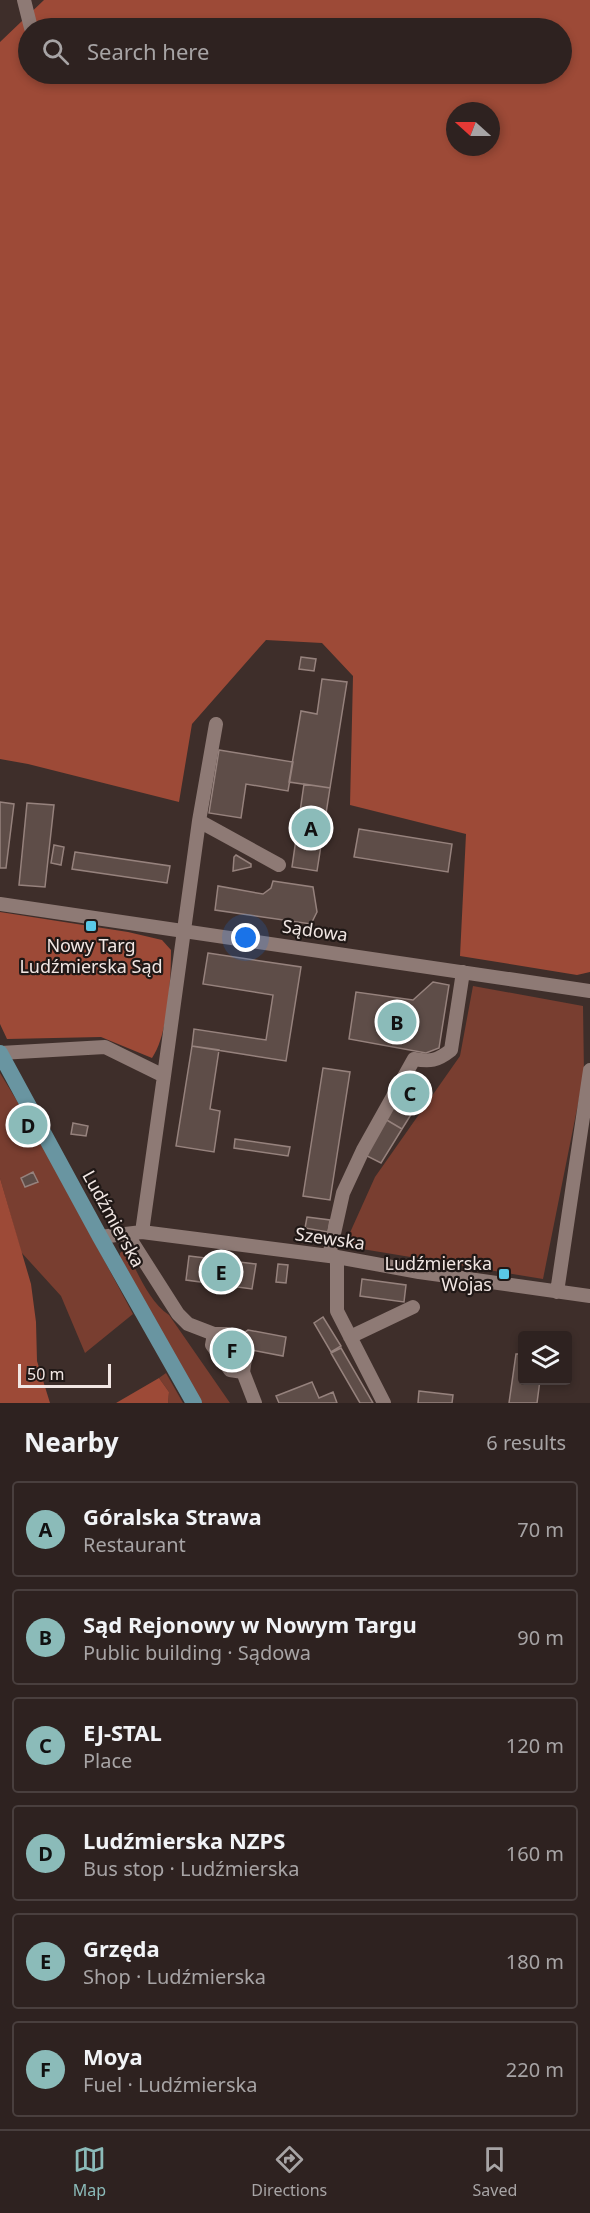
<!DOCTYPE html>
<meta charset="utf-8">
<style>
:root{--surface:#2e2220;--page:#3a2f2d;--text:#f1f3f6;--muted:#a7a4a5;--line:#493f3e;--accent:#8bbbb9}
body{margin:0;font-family:"Noto Sans",sans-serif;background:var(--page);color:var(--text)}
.controls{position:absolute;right:18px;bottom:18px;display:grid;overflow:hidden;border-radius:6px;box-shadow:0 3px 9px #0003}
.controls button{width:54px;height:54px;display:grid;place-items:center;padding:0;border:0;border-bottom:2px solid var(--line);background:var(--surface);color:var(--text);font:30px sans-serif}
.compass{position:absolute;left:446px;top:102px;width:54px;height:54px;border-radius:50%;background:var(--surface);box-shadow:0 3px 9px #0003;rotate:291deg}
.scale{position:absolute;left:18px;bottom:15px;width:93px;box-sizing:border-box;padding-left:6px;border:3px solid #f1e6e3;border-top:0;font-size:16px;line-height:21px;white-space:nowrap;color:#f1e6e3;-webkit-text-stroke:4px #201816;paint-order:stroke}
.you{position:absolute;left:246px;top:938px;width:21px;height:21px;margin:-15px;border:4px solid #fff;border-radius:50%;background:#1a73e8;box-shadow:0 0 0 9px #1a73e833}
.badge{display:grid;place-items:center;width:39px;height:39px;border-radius:50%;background:var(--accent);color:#111;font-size:20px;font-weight:700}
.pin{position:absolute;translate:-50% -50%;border:3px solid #fff;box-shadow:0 2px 6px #0006}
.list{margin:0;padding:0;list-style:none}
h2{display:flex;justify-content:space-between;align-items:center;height:78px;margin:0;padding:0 24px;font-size:26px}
h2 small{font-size:20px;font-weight:400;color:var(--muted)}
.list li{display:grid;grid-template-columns:39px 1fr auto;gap:18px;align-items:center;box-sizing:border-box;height:96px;margin:0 12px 12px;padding:0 12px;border:2px solid var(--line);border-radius:6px}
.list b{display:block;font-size:22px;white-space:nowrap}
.list p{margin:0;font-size:20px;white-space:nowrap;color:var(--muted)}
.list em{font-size:20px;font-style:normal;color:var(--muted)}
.icon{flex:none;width:33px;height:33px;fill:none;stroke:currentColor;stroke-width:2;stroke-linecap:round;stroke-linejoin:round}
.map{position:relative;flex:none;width:590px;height:1403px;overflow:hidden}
.search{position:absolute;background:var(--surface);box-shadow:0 3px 9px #0003;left:18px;right:18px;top:18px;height:66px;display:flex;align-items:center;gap:15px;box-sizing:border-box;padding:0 21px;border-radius:33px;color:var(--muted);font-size:22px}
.sheet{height:726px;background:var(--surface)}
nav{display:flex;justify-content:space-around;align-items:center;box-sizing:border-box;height:84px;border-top:2px solid var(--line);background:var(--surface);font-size:16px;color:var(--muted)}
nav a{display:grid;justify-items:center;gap:3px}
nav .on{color:var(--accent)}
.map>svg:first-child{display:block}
.green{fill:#793e30}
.forest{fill:#9d4a37;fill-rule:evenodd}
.building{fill:#5e4d48;stroke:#96827d;stroke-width:1.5}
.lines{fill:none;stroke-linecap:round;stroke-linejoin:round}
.minor{stroke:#8e7a75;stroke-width:14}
.major{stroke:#6995a1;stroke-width:16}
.poi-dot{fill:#5ac8e6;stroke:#201816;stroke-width:2}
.labels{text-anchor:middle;stroke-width:4.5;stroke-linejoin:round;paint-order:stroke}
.street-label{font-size:18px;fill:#f1e6e3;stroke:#201816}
.poi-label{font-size:18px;fill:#f1e6e3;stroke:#201816}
</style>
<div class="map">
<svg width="590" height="1403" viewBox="0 0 590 1403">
<rect width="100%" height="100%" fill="#3e2e2a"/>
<!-- green -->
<path class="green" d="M473,986L583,1006L584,1074L543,1279L344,1246L375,1177L460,1056Z
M0,1073L31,1124L133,1314L85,1353L61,1296L21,1252L0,1178Z
M125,1249C137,1270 148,1301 169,1315L230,1403H202L120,1261V1253Z
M166,1373L183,1403H168L169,1392L159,1378Z"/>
<!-- forest -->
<path class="forest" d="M44,0H590V972L577,975L460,956L466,834L350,805L353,676L322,643L266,640L192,724L179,802L28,764L0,759V42ZM28,28H562V74H28ZM455,111H491V147H455Z
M0,912L128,932L162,940L171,950C171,979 168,1035 152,1058L101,1037L7,1039L0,1024Z
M0,1178L31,1284L36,1322L37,1361L50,1403H0Z
M159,1378L169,1392L168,1403H116Z"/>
<!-- building -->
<path class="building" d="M301,657L316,659L314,671L299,669Z
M322,679L347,682L330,788L289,782L301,711L317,714Z
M219,750L293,762L288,791L246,784L241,818L209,813Z
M304,784L330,788L317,871L292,867Z
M0,802L14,804L6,868H0Z
M27,803L54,805L45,887L19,885Z
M359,829L452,844L448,872L354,857Z
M54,845L64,847L61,865L51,863Z
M75,852L170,866L167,883L72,869Z
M236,855L251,864V867L233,871L234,857Z
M273,881L313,887L317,912L311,924L215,910L218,886L263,894L271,888Z
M208,953L301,967L286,1061L192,1046L194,1029L266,1040L273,995L203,984Z
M433,982L449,985L439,1048L426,1053L349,1039L356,992L413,1000Z
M192,1046L219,1050L210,1109L220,1111L214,1152L176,1146Z
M323,1068L350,1072L330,1200L303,1196Z
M408,1073L428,1084L412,1113L392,1102Z
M392,1102L412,1113L402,1129L385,1119Z
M385,1119L402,1129L381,1163L365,1155Z
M73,1123L88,1126L86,1136L71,1134Z
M235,1139L290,1147L288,1156L234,1148Z
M33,1172L38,1182L25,1187L21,1178Z
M307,1217L330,1220L328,1232L305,1228Z
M189,1256L256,1264L252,1289L186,1280Z
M278,1264L288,1265L286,1283L276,1282Z
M362,1279L406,1285L404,1302L360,1296Z
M323,1317L341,1346L331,1352L314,1323Z
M248,1330L286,1337L283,1356L251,1350L241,1335Z
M341,1348L373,1403H360L331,1353Z
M516,1354H522V1380H540L537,1403H509Z
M312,1382L319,1398L333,1392L337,1403H279L276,1396Z
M419,1391L453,1395L452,1403H418Z"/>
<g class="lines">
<!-- minor -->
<path class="minor" d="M24,0L31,28
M199,821L279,865
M0,904L590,991
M0,1053L105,1047L164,1076L142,1232
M164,1076L199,821L216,724
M127,1234L178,1314L188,1324L214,1334L212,1345L230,1370L243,1372L245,1359L227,1334H214L219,1337L243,1372L255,1403
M100,1237L142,1232L337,1257L419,1272L590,1296
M329,1256L343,1193L363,1150L414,1059C430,1062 437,1061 451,1050L463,972
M337,1257V1311L384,1403
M557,1292L590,1070
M350,1337L413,1307"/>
<!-- major -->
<path class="major" d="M0,1053L100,1237L194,1403"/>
</g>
<!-- markers -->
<g class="poi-dot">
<rect x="85" y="920" width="12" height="12" rx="3"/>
<rect x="498" y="1268" width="12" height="12" rx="3"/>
</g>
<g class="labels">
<!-- street labels -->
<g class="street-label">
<text transform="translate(315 931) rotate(8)" y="6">Sądowa</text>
<text transform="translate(113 1219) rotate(61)" y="6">Ludźmierska</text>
<text transform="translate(330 1239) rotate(8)" y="6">Szewska</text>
</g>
<!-- poi labels -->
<g class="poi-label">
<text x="91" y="952">Nowy Targ<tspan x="91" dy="21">Ludźmierska Sąd</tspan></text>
<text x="492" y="1270" text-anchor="end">Ludźmierska<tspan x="492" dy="21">Wojas</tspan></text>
</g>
</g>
</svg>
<div class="controls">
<button><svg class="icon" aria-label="layers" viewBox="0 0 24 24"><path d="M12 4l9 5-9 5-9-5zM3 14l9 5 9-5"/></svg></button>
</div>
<svg class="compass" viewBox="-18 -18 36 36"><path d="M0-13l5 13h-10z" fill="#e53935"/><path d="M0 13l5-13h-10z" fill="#a7a4a5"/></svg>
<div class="scale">50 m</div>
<div class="you"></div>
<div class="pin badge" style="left:311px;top:828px">A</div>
<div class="pin badge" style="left:397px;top:1022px">B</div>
<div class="pin badge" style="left:410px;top:1093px">C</div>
<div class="pin badge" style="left:28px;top:1125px">D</div>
<div class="pin badge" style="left:221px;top:1272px">E</div>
<div class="pin badge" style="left:232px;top:1350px">F</div>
<div class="search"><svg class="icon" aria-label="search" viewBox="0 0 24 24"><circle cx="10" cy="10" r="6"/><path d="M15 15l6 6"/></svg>Search here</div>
</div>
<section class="sheet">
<h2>Nearby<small>6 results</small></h2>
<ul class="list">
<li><span class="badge">A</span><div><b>Góralska Strawa</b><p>Restaurant</p></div><em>70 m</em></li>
<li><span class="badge">B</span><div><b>Sąd Rejonowy w Nowym Targu</b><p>Public building · Sądowa</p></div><em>90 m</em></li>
<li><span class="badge">C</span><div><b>EJ-STAL</b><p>Place</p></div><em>120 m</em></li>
<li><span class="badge">D</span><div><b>Ludźmierska NZPS</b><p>Bus stop · Ludźmierska</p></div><em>160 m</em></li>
<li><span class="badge">E</span><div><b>Grzęda</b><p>Shop · Ludźmierska</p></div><em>180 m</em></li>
<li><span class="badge">F</span><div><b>Moya</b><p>Fuel · Ludźmierska</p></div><em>220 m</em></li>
</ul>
</section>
<nav>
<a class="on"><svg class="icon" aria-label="map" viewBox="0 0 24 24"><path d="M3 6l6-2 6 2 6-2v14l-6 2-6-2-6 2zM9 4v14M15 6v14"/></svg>Map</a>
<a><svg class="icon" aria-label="directions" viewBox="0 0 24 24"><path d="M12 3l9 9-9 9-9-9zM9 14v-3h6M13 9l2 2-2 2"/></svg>Directions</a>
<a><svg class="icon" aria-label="saved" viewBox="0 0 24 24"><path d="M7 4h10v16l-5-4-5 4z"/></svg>Saved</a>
</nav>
